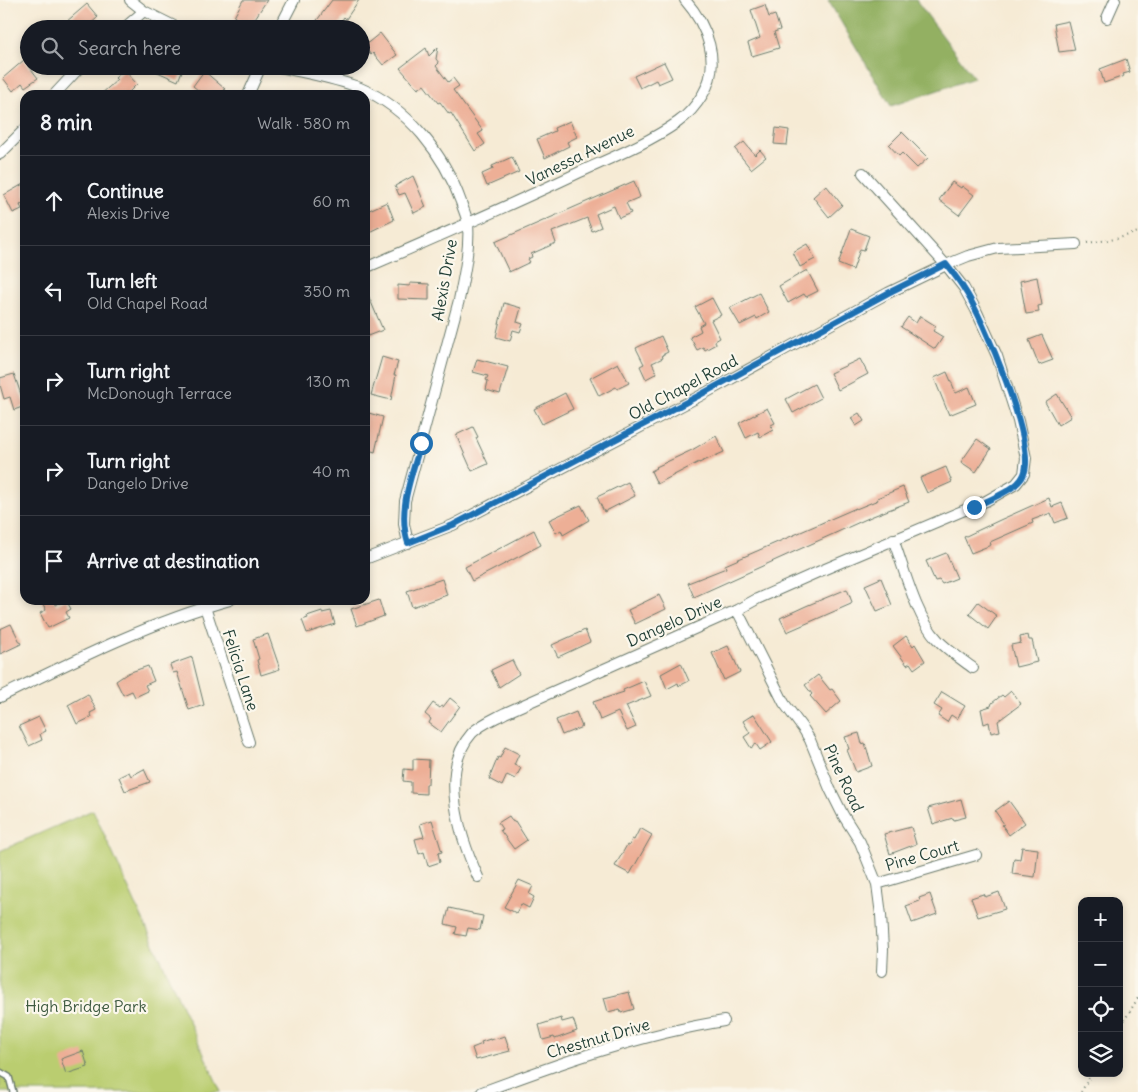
<!DOCTYPE html>
<meta charset="utf-8">
<style>
:root{--surface:#171b24;--page:#242831;--text:#f1f3f6;--muted:#9ea1a6;--line:#363941}
body{margin:0;font-family:Delius,sans-serif;background:var(--page);color:var(--text)}
.controls{position:absolute;right:15px;bottom:15px;display:grid;overflow:hidden;border-radius:10px;box-shadow:0 2px 8px #0003}
.controls button{width:45px;height:45px;display:grid;place-items:center;padding:0;border:0;border-bottom:1px solid var(--line);background:var(--surface);color:var(--text);font:25px sans-serif}
.stop{position:absolute;width:15px;height:15px;margin:-11px;border:4px solid #1f6fb2;border-radius:50%;background:#fff}
.stop.end{background:#1f6fb2;border-color:#fff;box-shadow:0 1px 5px #0008}
.list{margin:0;padding:0;list-style:none}
h2{display:flex;justify-content:space-between;align-items:center;height:65px;margin:0;padding:0 20px;font-size:21px}
h2 small{font-size:16px;font-weight:400;color:var(--muted)}
.list li{display:grid;grid-template-columns:32px 1fr auto;gap:15px;align-items:center;box-sizing:border-box;height:90px;padding:0 20px;border-top:1px solid var(--line)}
.list b{display:block;font-size:19px;white-space:nowrap}
.list p{margin:0;font-size:16px;white-space:nowrap;color:var(--muted)}
.list em{font-size:16px;font-style:normal;color:var(--muted)}
.icon{flex:none;width:28px;height:28px;fill:none;stroke:currentColor;stroke-width:2;stroke-linecap:round;stroke-linejoin:round}
.map{position:relative;flex:none;width:1138px;height:1092px;overflow:hidden}
.search{position:absolute;background:var(--surface);box-shadow:0 2px 8px #0003;left:20px;top:20px;width:350px;height:55px;display:flex;align-items:center;gap:12px;box-sizing:border-box;padding:0 18px;border-radius:28px;color:var(--muted);font-size:19px}
.panel{position:absolute;background:var(--surface);box-shadow:0 2px 8px #0003;left:20px;top:90px;width:350px;height:515px;border-radius:15px}
.map>svg:first-child{display:block}
.green{fill:#bacd70;stroke:#6c8552}
.forest{fill:#93b062;stroke:#59764b}
.building{fill:#edaf96}
.lines{fill:none;stroke-linecap:round;stroke-linejoin:round}
.lane-casing{stroke:#6a7a6c;stroke-width:8}
.street-casing{stroke:#6a7a6c;stroke-width:12}
.path{stroke:#6a7a6c;stroke-width:2;stroke-dasharray:1 4;stroke-linecap:butt}
.lane{stroke:#fff;stroke-width:5}
.street{stroke:#fff;stroke-width:10}
.route{stroke:#1f6fb2;stroke-width:6}
.labels{text-anchor:middle;stroke-width:4.5;stroke-linejoin:round;paint-order:stroke}
.street-label{font-size:16px;fill:#1f3d34;stroke:#fbf7ec}
.park-label{font-size:16px;fill:#3e5a40;stroke:#fbf7ec}
</style>
<div class="map">
<svg width="1138" height="1092" viewBox="0 0 1138 1092">
<rect width="100%" height="100%" fill="#fbf7ec"/>
<filter id="ink" filterUnits="userSpaceOnUse"><feTurbulence type="fractalNoise" baseFrequency=".02" numOctaves="2"/><feDisplacementMap in="SourceGraphic" scale="10" xChannelSelector="R" yChannelSelector="G"/><feConvolveMatrix kernelMatrix="1 2 1 2 8 2 1 2 1" color-interpolation-filters="sRGB"/></filter>
<filter id="wash" filterUnits="userSpaceOnUse"><feTurbulence type="fractalNoise" baseFrequency=".0096" numOctaves="4" result="noise"/><feDisplacementMap in="SourceGraphic" scale="20" xChannelSelector="R" yChannelSelector="G"/><feGaussianBlur stdDeviation="1.12" result="paint"/><feColorMatrix in="noise" values="0 0 0 0 0 0 0 0 0 0 0 0 0 0 0 0 0 1.4 0 .05"/><feComposite in="paint" operator="in"/></filter>
<g filter="url(#wash)">
<rect width="100%" height="100%" fill="#f6ebd5"/>
<!-- green -->
<path class="green" d="M93,810L221,1092H0V851Z"/>
<!-- forest -->
<path class="forest" d="M828,0H916L974,78L891,106Z"/>
<g id="blocks">
<!-- building -->
<path class="building" d="M243,0H267L250,26L234,17Z
M332,0H359L346,19L344,17L336,29H315L318,24L315,23Z
M87,4L98,17L85,29H72L66,22Z
M765,5L769,17L775,15L780,30L774,32L779,48L752,56L748,43L760,38L751,10Z
M1068,21L1075,50L1059,52L1054,24Z
M380,33L397,55L383,65L373,53L371,55L364,46Z
M438,47L436,59L439,63L436,66L448,82L453,78L459,86L453,90L483,131L478,134L485,144L475,151L451,113L449,114L440,102L438,103L424,85L418,89L400,68L426,48L429,56Z
M1126,59L1130,72L1123,74L1124,76L1104,83L1100,69Z
M24,60L38,78L25,87L22,83L13,91L3,78Z
M664,62L672,78L658,84L656,80L640,88L634,76Z
M144,66H184L178,81Z
M124,70L137,84L126,95H100L117,80L115,78Z
M204,71L225,89L221,95H204L193,86Z
M570,121L577,137L567,142L569,146L545,158L537,139L555,131L554,128Z
M776,128L789,130L787,145L774,144Z
M902,132L928,158L917,168L902,153L899,156L889,145Z
M744,142L755,155L760,150L766,157L751,169L735,149Z
M512,157L519,172L487,186L482,174L493,169L492,166Z
M413,176L426,207L414,213L405,193L399,195L395,186Z
M634,181L640,197L626,203L631,213L619,218L614,206L596,214L601,227L592,231L587,218L552,232L556,243L531,254L532,257L528,259L530,262L509,272L495,242Z
M952,182L961,188L962,186L974,195L959,215L939,200Z
M25,183V203L20,205L22,209L13,213L4,195Z
M826,185L842,205L829,217L813,197Z
M387,202L394,220L365,234V212Z
M851,229L869,236L864,250L860,249L853,270L838,264Z
M807,244L815,259L800,267L793,252Z
M807,270L818,291L806,297L804,294L788,303L779,286Z
M1037,277L1042,305L1038,306L1039,312L1026,314L1020,281Z
M410,283L429,284V300L398,299V285L410,286Z
M365,288L383,330L365,337Z
M759,293L769,312L757,319L756,317L740,325L730,308Z
M712,298L721,315L711,320L720,338L715,341L716,344L705,350L703,347L697,350L690,337L701,331L699,326L704,323L695,307Z
M504,303L521,308L517,322L523,324L520,332L513,330L510,341L496,337Z
M920,316L936,326L933,331L943,337L935,349L901,327L908,317L916,323Z
M1042,335L1053,360L1039,365L1029,340Z
M661,336L668,352L662,355L663,358L652,363L657,373L646,379L640,366L644,364L636,348Z
M382,357L398,362L394,375H396L391,400L371,395Z
M477,359L508,367L500,394L486,390L488,381L486,380L488,376L473,372Z
M860,359L868,374L838,390L830,373Z
M618,363L629,383L617,389L616,387L599,396L590,378Z
M947,372L956,393L969,387L976,404L949,415L934,378Z
M14,374L25,406L14,410L10,397L4,399L0,385V378Z
M814,384L821,398L793,413L786,399Z
M565,393L573,409L542,424L534,409Z
M1057,394L1071,417L1058,425L1045,402Z
M767,408L775,423L771,425L773,430L760,437L758,432L746,438L739,423Z
M365,412L383,417L375,452L365,449Z
M859,413L864,421L856,426L851,418Z
M473,427L478,437L476,438L488,464L472,471L456,435Z
M716,436L724,452L699,463V462L657,484L651,471L657,468L656,467L692,450Z
M977,439L991,449L976,472L961,462Z
M946,467L952,482L927,493L920,478Z
M628,482L635,496L604,512L597,497Z
M903,487L909,502L873,516L694,597L688,583L726,568L725,565L764,548L856,508V509L878,500L877,498Z
M1049,498L1052,507L1062,503L1068,518L1055,523L1051,513L1032,520L1033,523L990,542L991,545L971,553L964,537L1000,520Z
M581,505L589,520L563,535L561,530L556,533L549,520Z
M534,530L541,545L472,581L465,567Z
M946,553L957,578L942,584L939,580L935,581L926,561Z
M881,578L892,605L877,611L865,585Z
M442,579L447,595L412,607L407,591Z
M847,589L852,602L851,604L787,632L780,618L806,606Z
M659,595L666,609L635,624L628,610Z
M41,600H54L56,605L66,600L71,609L66,612L69,618L48,628L40,613L46,610Z
M379,600L384,616L357,626L351,609Z
M978,602L997,616L988,629L969,614Z
M322,611V613L331,611L335,624L307,633L302,620L308,618L307,616Z
M11,624L21,644L0,654V629Z
M585,630L590,642L558,657L552,645Z
M268,634L280,669L261,675L257,660L259,659L253,639Z
M1028,635L1029,640H1032L1037,662L1016,667L1011,645L1021,643L1020,637Z
M906,636L913,646L915,644L925,661L914,669L910,663L907,665L893,646Z
M728,646L740,672L724,680L712,653Z
M192,657L204,705L189,710L177,672L173,673L170,665Z
M512,660L519,674L499,687L491,670Z
M681,663L689,681L679,686L678,683L667,689L661,674Z
M148,666L154,681L145,685L148,691L135,697L132,691L123,695L116,681L128,673Z
M818,675L830,690L832,689L841,701L826,714L810,696L812,694L805,685Z
M644,681L651,696L626,706L636,727L627,731L618,712L600,720L593,702L624,692L623,690Z
M1011,691L1021,704L998,721L1000,731L991,733L989,722L984,724L981,709L991,706L992,703L1002,695L1004,697Z
M942,692L965,706L957,719L951,715L947,722L938,716L942,710L934,705Z
M88,694L96,710L90,713L92,717L77,724L68,705Z
M450,698L460,706L441,732L429,723L431,719L425,714L433,703L440,708L441,706L443,707Z
M576,712L582,727L562,735L556,720Z
M754,714L772,742L760,750L756,744L751,748L744,737L750,733L743,721Z
M39,717L46,731L40,734L42,740L29,746L19,726Z
M859,733L862,744L865,743L872,766L856,772L847,750L849,749L845,737Z
M505,747L519,754L514,765L521,768L515,779L507,775L502,786L489,779L498,757L500,758Z
M413,759L429,760L428,784H426V794L411,793V782L403,781L404,769L413,770Z
M144,769L150,782L125,791L119,777L129,772L131,776Z
M961,799L966,817L954,820L953,818L933,824L928,808Z
M1009,801L1025,823L1009,835L1002,825L1004,824L995,811Z
M509,816L513,822L515,821L527,840L514,849L500,830L502,829L498,823Z
M432,820L442,852L438,853L440,862L428,866L424,852L419,854L415,839L424,837L420,824Z
M911,827L916,844L890,854L884,834Z
M640,828L652,835L630,874L615,866L627,845L629,846L632,839L634,840Z
M1022,847L1038,849L1035,877L1012,874L1014,858L1020,859Z
M519,880L533,886L529,894L534,897L529,908L521,904L516,913L504,907Z
M999,892L1005,909L978,917L971,898L983,894L985,897Z
M930,894L937,914L912,923L906,906L920,901L919,898Z
M449,908L472,913V914L483,916L480,930L468,928L466,936L455,934L457,927L445,924Z
M629,992L634,1009L621,1013L620,1009L608,1012L604,998Z
M561,1018L562,1022L573,1019L577,1031L555,1039L554,1037L543,1040L539,1025Z
M505,1036L510,1051L476,1060L472,1048L482,1044L481,1042L490,1039V1040Z
M83,1051L88,1067L66,1074L61,1059Z"/>
</g>
</g>
<g filter="url(#ink)">
<use href="#blocks" fill-opacity="0" stroke="#6a7a6c" stroke-width="1"/>
<g class="lines">
<defs>
<path id="lane" d="M0,1072L9,1077L13,1092"/>
<path id="street" d="M130,0L144,11L180,29
M1107,18L1115,0
M123,29L144,11
M279,29L294,0
M275,66C303,73 333,77 360,88C408,108 444,154 461,202C463,209 467,217 468,224C470,248 464,275 459,300L405,501L404,524L408,543
M54,95L81,66
M248,95L261,66
M0,154L25,129
M365,268C437,237 509,206 580,172C613,157 648,143 678,122C688,115 697,104 703,94C722,63 707,25 685,0
M893,539C904,568 916,617 937,639C947,650 961,659 973,668
M365,559L453,525L698,397L888,293L946,265L968,256L998,248L1076,244
M205,607L249,742
M737,610L784,703L804,730L810,740L830,789L843,815L860,842L877,884L881,915L883,949L882,971
M0,697C75,660 150,622 230,600
M478,877C460,837 438,771 472,733C481,724 494,719 505,713L737,610L757,599L818,572L986,501L1016,484L1024,474L1026,458L1018,421L997,356L976,310L964,288L946,265L863,173
M877,884L976,855
M482,1092C560,1063 641,1034 724,1021"/>
</defs>
<!-- lane casing -->
<use href="#lane" class="lane-casing"/>
<!-- street casing -->
<use href="#street" class="street-casing"/>
<!-- path -->
<path class="path" d="M1087,243L1116,239L1138,232
M1119,1029L1138,998
M1081,1092L1092,1073"/>
<!-- lane -->
<use href="#lane" class="lane"/>
<!-- street -->
<use href="#street" class="street"/>
</g>
</g>
<g class="lines" filter="url(#ink)">
<!-- route -->
<path class="route" d="M421,443C412,475 397,510 408,543L453,525L698,396L888,293L946,264C952,272 959,280 964,289C983,317 1037,445 1024,474C1018,490 988,500 974,507"/>
</g>
<g class="labels">
<!-- street labels -->
<g class="street-label">
<text transform="translate(580 155) rotate(-26)" y="6">Vanessa Avenue</text>
<text transform="translate(444 280) rotate(-80)" y="6">Alexis Drive</text>
<text transform="translate(683 387) rotate(-28)" y="6">Old Chapel Road</text>
<text transform="translate(674 621) rotate(-24)" y="6">Dangelo Drive</text>
<text transform="translate(241 670) rotate(72)" y="6">Felicia Lane</text>
<text transform="translate(844 778) rotate(65)" y="6">Pine Road</text>
<text transform="translate(922 855) rotate(-16)" y="6">Pine Court</text>
<text transform="translate(598 1038) rotate(-16)" y="6">Chestnut Drive</text>
</g>
<!-- park labels -->
<g class="park-label">
<text x="86" y="1012">High Bridge Park</text>
</g>
</g>
</svg>
<div class="controls">
<button>+</button>
<button>−</button>
<button><svg class="icon" aria-label="locate" viewBox="0 0 24 24"><circle cx="12" cy="12" r="6"/><path d="M12 2v4M12 18v4M2 12h4M18 12h4"/></svg></button>
<button><svg class="icon" aria-label="layers" viewBox="0 0 24 24"><path d="M12 4l9 5-9 5-9-5zM3 14l9 5 9-5"/></svg></button>
</div>
<div class="stop" style="left:421px;top:443px"></div>
<div class="stop end" style="left:974px;top:507px"></div>
<div class="search"><svg class="icon" aria-label="search" viewBox="0 0 24 24"><circle cx="10" cy="10" r="6"/><path d="M15 15l6 6"/></svg>Search here</div>
<section class="panel">
<h2>8 min<small>Walk · 580 m</small></h2>
<ul class="list">
<li><svg class="icon" aria-label="ahead" viewBox="0 0 24 24"><path d="M12 20V5M6 11l6-6 6 6"/></svg><div><b>Continue</b><p>Alexis Drive</p></div><em>60 m</em></li>
<li><svg class="icon" aria-label="left" viewBox="0 0 24 24"><path d="M17 20v-9H6M10 6l-5 5 5 5"/></svg><div><b>Turn left</b><p>Old Chapel Road</p></div><em>350 m</em></li>
<li><svg class="icon" aria-label="right" viewBox="0 0 24 24"><path d="M7 20v-9h11M14 6l5 5-5 5"/></svg><div><b>Turn right</b><p>McDonough Terrace</p></div><em>130 m</em></li>
<li><svg class="icon" aria-label="right" viewBox="0 0 24 24"><path d="M7 20v-9h11M14 6l5 5-5 5"/></svg><div><b>Turn right</b><p>Dangelo Drive</p></div><em>40 m</em></li>
<li><svg class="icon" aria-label="arrive" viewBox="0 0 24 24"><path d="M6 21V4h12l-3 4 3 4H6"/></svg><div><b>Arrive at destination</b></div></li>
</ul>
</section>
</div>
